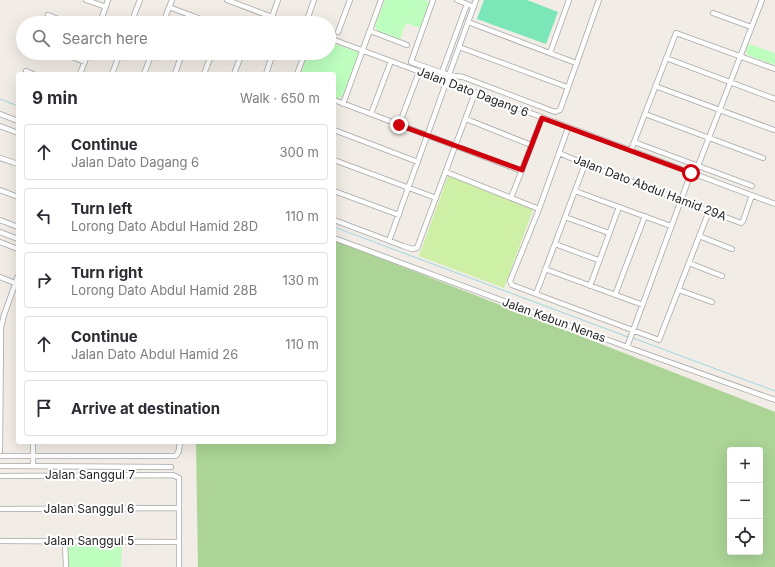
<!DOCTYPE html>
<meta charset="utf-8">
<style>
:root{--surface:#fff;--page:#f2f2f3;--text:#2b2b33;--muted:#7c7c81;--line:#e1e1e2}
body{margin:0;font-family:Inter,sans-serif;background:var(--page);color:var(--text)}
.controls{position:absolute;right:12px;bottom:12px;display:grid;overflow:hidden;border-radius:4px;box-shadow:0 4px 16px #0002}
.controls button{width:36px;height:36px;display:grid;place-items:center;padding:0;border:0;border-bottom:1px solid var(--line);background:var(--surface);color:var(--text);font:20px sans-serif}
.stop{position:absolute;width:12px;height:12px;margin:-9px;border:3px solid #cf000c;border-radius:50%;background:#fff}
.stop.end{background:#cf000c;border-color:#fff;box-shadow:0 1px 4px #0008}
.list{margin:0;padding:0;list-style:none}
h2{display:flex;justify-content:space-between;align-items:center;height:52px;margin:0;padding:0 16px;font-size:17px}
h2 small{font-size:13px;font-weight:400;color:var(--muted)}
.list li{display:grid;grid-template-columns:26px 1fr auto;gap:12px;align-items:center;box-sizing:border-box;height:56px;margin:0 8px 8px;padding:0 8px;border:1px solid var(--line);border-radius:4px}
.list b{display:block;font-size:15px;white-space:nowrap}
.list p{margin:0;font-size:13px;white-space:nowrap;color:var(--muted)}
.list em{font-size:13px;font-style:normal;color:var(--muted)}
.icon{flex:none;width:22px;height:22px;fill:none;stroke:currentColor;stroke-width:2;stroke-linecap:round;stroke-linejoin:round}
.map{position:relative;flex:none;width:775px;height:567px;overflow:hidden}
.search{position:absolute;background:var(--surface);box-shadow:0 4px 16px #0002;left:16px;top:16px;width:320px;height:44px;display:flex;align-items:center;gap:10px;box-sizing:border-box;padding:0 14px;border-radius:22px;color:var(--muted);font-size:15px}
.panel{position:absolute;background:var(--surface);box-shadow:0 4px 16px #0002;left:16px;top:72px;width:320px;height:372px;border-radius:4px}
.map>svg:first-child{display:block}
.grass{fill:#cef0a6}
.forest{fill:#abd496;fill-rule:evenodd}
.park{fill:#beffc0}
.pitch{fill:#7be7b8}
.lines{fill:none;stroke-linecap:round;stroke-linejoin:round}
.stream{stroke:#a1d7e3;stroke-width:1}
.minor-casing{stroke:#a6a6a6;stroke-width:6}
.minor{stroke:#fff;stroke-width:4.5}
.route{stroke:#cf000c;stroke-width:5}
.labels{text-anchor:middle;stroke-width:4;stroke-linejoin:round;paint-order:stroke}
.street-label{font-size:12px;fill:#1f1f1f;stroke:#fff}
</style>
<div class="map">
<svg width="775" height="567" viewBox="0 0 775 567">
<rect width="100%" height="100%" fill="#f1ece5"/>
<!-- grass -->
<path class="grass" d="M448,176L533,210L504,288L419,256Z"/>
<!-- forest -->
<path class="forest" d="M334,240L775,412V567H198L196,442H334ZM730,450H760V552H730Z"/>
<!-- park -->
<path class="park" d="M385,0H424L429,2L420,28L406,23L400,40C392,37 378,35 375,26Z
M329,42L357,52L359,55L342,97L337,99L334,98V74H301L308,53H329Z
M749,44L775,53V65L747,55L746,51Z
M71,544H122L121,567H67V547Z"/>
<!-- pitch -->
<path class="pitch" d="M484,0H527L558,12L546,44L477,19Z"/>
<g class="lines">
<!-- stream -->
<path class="stream" d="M0,99L18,106
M334,227L628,337
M633,338L775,391"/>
<defs>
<path id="minor" d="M86,0L106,7
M227,0L288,23
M433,0L411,62L449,75L463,77L555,112L560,110L599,0
M457,0L474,7
M169,7L211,23
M713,13L751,27
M48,15L68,23
M272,17L278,0
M468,22L576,63
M100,23L108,0
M131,23L140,0
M163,23L172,0
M194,23L196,17
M306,23L314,0
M370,31L407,45
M338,32L350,0
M329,38L775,204
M459,47L567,87
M62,53L85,62
M290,53L303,58
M550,53L569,0
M666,58L775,99
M26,71L33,74
M442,72L467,4
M80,74L88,53
M112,74L120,53
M144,74L152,53
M175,74L182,53
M204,74L212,53
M234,74L242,53
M266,74L273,53
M297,74L305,53
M655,86L774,130
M334,100L522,171
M343,104L381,0
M0,114L18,121
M371,114L391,61
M645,114L763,158
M466,119L531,145
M399,125L419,72
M0,126L18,133
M568,128L539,209L510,281L512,285L659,340L709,211
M334,130L418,162
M634,142L752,186
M631,150L676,33L775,69
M559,153L585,164L741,223L743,221L752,195
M0,158L18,164
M334,160L436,198
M698,166L762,0
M446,172L539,209
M0,190L18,197
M334,191L399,215
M575,191L671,226
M511,198L542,118
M565,217L609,233
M0,220L18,227
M334,220L403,246L412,249L417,248L475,93
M0,232L18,239
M699,236L732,249
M334,238L627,347L775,400
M389,241L476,0
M0,242L18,249
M555,244L598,260
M689,263L722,276
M545,269L643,305
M0,277L15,283
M590,286L619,207
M679,290L712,302
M536,294L585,164
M615,295L645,216
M627,347L691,173
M0,451L1,328L4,315L18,276
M0,456H175C180,453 179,448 180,442
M0,466L171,467
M33,466V442
M0,476L173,475L179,478V567
M0,509L178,508
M0,541L179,542
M65,541L66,567"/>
</defs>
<!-- minor casing -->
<use href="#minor" class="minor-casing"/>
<!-- minor -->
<use href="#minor" class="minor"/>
</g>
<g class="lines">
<!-- route -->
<path class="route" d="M399,125L522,170L542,118L691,173"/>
</g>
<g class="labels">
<!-- street labels -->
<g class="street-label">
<text transform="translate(473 92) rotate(21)" y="4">Jalan Dato Dagang 6</text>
<text transform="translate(650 188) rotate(21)" y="4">Jalan Dato Abdul Hamid 29A</text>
<text transform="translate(554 320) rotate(20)" y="4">Jalan Kebun Nenas</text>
<text x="90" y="479">Jalan Sanggul 7</text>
<text x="89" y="513">Jalan Sanggul 6</text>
<text x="89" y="545">Jalan Sanggul 5</text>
</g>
</g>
</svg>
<div class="controls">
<button>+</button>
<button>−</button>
<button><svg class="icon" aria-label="locate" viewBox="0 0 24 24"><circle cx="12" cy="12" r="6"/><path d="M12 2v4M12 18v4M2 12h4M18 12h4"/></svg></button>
</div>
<div class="stop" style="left:691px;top:173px"></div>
<div class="stop end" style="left:399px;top:125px"></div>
<div class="search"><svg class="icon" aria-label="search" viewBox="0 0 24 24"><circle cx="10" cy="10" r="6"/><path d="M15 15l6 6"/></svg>Search here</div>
<section class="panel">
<h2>9 min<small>Walk · 650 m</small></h2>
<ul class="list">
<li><svg class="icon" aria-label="ahead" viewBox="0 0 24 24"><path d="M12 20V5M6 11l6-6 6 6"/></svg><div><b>Continue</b><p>Jalan Dato Dagang 6</p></div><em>300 m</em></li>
<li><svg class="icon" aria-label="left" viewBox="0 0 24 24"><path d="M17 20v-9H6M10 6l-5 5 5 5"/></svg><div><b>Turn left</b><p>Lorong Dato Abdul Hamid 28D</p></div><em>110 m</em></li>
<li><svg class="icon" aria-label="right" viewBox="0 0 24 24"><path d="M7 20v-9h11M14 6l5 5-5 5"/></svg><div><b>Turn right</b><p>Lorong Dato Abdul Hamid 28B</p></div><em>130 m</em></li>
<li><svg class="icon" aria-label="ahead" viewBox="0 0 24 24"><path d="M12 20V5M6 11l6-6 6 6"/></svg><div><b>Continue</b><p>Jalan Dato Abdul Hamid 26</p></div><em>110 m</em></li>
<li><svg class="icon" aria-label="arrive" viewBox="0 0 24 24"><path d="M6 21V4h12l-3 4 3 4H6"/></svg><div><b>Arrive at destination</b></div></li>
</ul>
</section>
</div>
